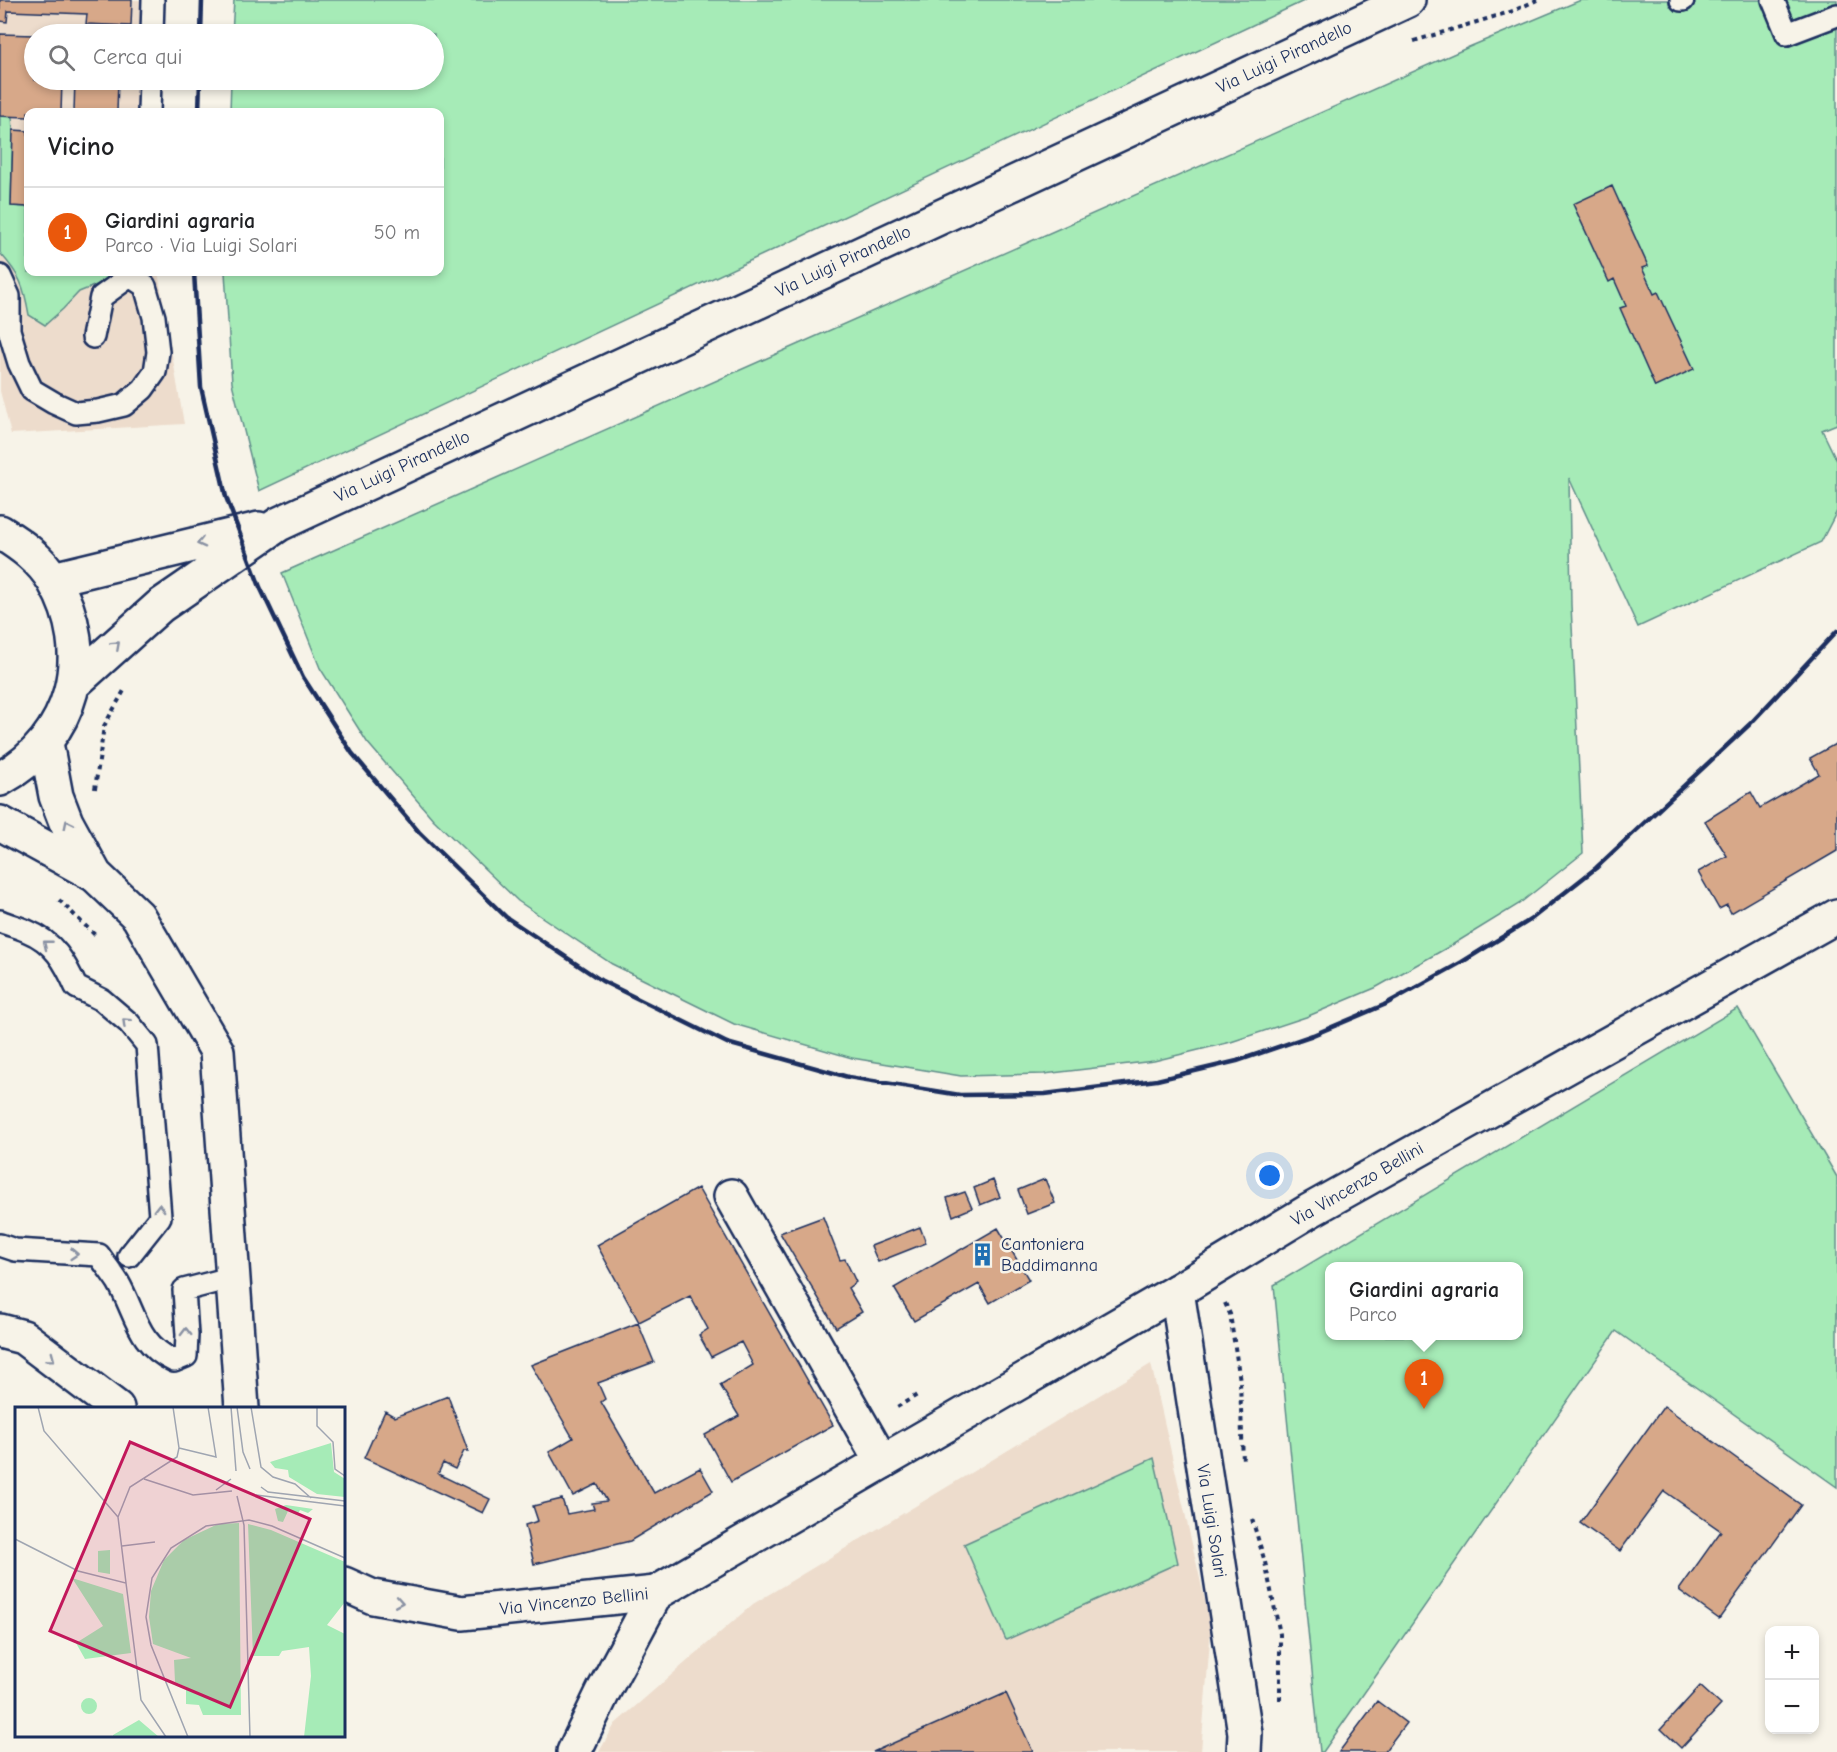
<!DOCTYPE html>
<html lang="it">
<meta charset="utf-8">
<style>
:root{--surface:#fff;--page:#f2f2f2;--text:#202124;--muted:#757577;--line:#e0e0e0;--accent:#ea580c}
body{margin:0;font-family:"Comic Neue",sans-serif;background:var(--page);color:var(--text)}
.controls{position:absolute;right:18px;bottom:18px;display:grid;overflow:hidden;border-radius:12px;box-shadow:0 3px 9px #0003}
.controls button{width:54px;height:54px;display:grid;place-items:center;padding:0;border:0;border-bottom:2px solid var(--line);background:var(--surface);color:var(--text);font:30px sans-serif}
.you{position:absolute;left:1270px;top:1176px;width:21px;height:21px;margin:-15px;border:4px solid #fff;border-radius:50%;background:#1a73e8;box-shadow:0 0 0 9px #1a73e833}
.badge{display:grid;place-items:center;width:39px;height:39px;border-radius:50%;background:var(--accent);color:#fff;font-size:20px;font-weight:700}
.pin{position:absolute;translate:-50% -50px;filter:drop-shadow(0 2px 3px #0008)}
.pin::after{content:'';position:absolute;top:32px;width:21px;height:18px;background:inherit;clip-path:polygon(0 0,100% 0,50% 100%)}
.popup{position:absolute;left:1325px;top:1262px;width:198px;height:78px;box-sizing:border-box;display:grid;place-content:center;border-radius:12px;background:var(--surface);filter:drop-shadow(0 2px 4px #0005);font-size:20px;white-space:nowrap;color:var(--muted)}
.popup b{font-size:22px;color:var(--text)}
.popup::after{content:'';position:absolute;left:50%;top:100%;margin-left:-12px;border:12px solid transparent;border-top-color:var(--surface)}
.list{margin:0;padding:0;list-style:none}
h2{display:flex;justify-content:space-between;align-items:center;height:78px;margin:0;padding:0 24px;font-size:26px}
h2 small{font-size:20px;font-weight:400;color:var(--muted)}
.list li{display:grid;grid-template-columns:39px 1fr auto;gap:18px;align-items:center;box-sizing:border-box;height:90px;padding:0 24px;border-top:2px solid var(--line)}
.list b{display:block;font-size:22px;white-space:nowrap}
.list p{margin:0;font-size:20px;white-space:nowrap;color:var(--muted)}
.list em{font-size:20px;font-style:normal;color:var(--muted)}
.icon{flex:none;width:33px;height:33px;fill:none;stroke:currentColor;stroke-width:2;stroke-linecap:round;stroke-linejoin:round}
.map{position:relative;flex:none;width:1837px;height:1752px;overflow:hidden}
.search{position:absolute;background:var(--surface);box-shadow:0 3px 9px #0003;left:24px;top:24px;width:420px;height:66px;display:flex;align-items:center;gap:15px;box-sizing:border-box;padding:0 21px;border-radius:33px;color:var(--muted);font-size:22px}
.panel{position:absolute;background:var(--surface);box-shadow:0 3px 9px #0003;left:24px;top:108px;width:420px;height:168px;border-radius:12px}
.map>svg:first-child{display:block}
.built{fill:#eddccc}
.green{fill:#a6ebb7;stroke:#608d8a;stroke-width:1.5;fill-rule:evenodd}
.building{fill:#d7a889;stroke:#1b2f5e;stroke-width:1.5}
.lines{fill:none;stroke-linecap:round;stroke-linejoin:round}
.service-casing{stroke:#1b2f5e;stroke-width:26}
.minor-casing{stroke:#1b2f5e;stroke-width:38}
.tertiary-casing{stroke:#1b2f5e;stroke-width:38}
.secondary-casing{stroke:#1b2f5e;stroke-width:38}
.path{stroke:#1b2f5e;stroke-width:4;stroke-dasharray:4.5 4.5;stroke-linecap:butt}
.service{stroke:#f7f3e8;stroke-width:21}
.minor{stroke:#f7f3e8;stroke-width:33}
.tertiary{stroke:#f7f3e8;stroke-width:33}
.secondary{stroke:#f7f3e8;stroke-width:33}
.rail{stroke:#1b2f5e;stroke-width:4.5}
.oneway{stroke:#8991a3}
.labels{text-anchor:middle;stroke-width:5;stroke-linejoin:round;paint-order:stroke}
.street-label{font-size:18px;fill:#1b2f5e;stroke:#f7f3e8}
.poi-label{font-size:18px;fill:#1b2f5e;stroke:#f7f3e8;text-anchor:start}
.inset-road{fill:none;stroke:#9fa5b1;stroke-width:1.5}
.view{fill:#c2185b;fill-opacity:0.15;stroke:#c2185b;stroke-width:3}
.inset-edge{fill:none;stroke:#1b2f5e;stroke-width:3}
</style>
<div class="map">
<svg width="1837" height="1752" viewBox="0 0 1837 1752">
<rect width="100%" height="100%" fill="#f7f3e8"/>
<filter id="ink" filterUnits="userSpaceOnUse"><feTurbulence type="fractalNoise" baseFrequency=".0167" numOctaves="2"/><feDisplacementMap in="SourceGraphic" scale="12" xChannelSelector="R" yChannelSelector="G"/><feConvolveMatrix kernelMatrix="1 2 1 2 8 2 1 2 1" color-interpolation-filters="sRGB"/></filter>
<g filter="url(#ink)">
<!-- built -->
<path class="built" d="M0,0H166L164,34H34V80H160L158,112H28V272H158L184,424L11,434L0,391Z
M1151,1364L1211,1627L1201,1752H599L615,1724L753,1604Z"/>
<!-- green -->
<path class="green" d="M234,0H1306L259,491L232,383L225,272H440V112H230L231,80H434V34H232Z
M1581,0H1837V424L1822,430L1837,461V511L1821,542L1638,627L1569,478L1571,605L1583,853L1519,904L1452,945L1375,988L1306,1017L1231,1042L1154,1061L1044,1074L961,1076L852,1058L734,1024L612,964L518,901L433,819L367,742L320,668L282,573L1469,47Z
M0,116L12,117L13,130L11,206L28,207V272H120L116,277L79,292L63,309L45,325L29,315C24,286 20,275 0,253Z
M1738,1008L1837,1177V1487L1616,1331L1323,1752H1320L1274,1285ZM1330,1266H1518V1336H1330Z
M1154,1458L1178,1563L1006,1640L964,1544Z"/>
<!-- building -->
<path class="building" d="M0,0H132L131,26L86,24L87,14L8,11L7,22L0,21Z
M0,34L34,35V80H62L61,112H28V117L0,116Z
M75,80H118L117,112H74Z
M13,130L28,131V207L11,206Z
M1612,186L1648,266L1642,268L1654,294L1658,292L1694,369L1655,387L1620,308L1626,306L1614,279L1609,282L1573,204Z
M1837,743V851L1731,913L1727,905L1719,909L1698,872L1727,856L1705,821L1751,792L1760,808L1819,774L1810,758Z
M1045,1179L1055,1203L1027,1214L1018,1190Z
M993,1180L1000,1197L980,1205L974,1188Z
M698,1188L833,1425L731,1482L705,1435L739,1416L720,1385L753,1365L741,1342L711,1357L699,1335L708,1329L690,1296L639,1322L597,1245Z
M965,1192L972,1208L953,1216L947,1198Z
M823,1217L840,1260L845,1259L856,1282L848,1288L862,1312L836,1328L780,1233Z
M920,1227L926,1243L878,1262L871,1246Z
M998,1228L1029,1280L990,1303L979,1284L914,1321L894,1288Z
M638,1323L654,1362L598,1383L605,1399L601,1402L654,1493L700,1468L713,1491L630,1541L534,1564L525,1525L538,1521L533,1506L562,1499L567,1514L594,1509L592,1503L607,1501L597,1484L573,1496L549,1452L573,1438L531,1365Z
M448,1396L468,1451H464L455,1469L443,1463L438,1474L490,1499L483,1513L364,1458L385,1411L395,1417Z
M1664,1406L1801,1505L1719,1619L1679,1590L1721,1531L1664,1491L1620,1551L1580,1523Z
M1700,1686L1721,1705L1681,1748L1661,1729Z
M1006,1693L1033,1752H873Z
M1377,1701L1406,1723L1384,1752H1339Z"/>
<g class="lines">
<defs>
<path id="service" d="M1681,0H1683
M1773,0L1787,34L1837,15
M152,34L153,0
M149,112L150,80
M0,276L9,296V330L19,363L32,390L54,403L76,413L98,411L124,405L143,389L155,372L158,352L154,317L145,286L130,276L101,297L93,337
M0,921C9,925 18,927 27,931C54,942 65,962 76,987L102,1000L129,1023L147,1045L160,1217L129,1256
M0,1245L15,1250L99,1255C105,1264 112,1273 118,1282C136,1313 137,1344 174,1361L186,1356L187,1335L184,1290L234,1277"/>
<path id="minor" d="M46,743L56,796L66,822L95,875
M0,823L95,875L138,916L217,1051L242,1408
M731,1196L882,1462
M0,1331L23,1337L117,1408
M344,1584L373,1597L462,1613L656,1593"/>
<path id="tertiary" d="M574,1752L603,1692L656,1593L1177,1291"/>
<path id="secondary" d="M0,532C21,545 41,559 54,581C96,653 74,739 0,779
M53,579L259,529
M73,684L160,606L279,524L1408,0
M1244,1752L1245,1733L1177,1291L1309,1211L1837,916"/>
</defs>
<!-- service casing -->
<use href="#service" class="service-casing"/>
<!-- minor casing -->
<use href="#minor" class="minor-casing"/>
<!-- tertiary casing -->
<use href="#tertiary" class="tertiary-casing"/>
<!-- secondary casing -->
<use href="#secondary" class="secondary-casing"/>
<!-- path -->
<path class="path" d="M1414,41L1513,11L1537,0
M95,789L104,726L125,689
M59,900L97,937
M1225,1303L1230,1314L1240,1381L1243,1462
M897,1407L919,1394
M1252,1519L1265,1562L1280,1634V1700"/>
<!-- service -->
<use href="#service" class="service"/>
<!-- minor -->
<use href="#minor" class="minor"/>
<!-- tertiary -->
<use href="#tertiary" class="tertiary"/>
<!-- secondary -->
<use href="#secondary" class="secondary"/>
<!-- rail -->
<path class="rail" d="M201,34L202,0
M199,112L200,80
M194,272L201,387L226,497L260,587L303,677L352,753L419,832L506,917L602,981L727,1043L848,1077L960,1095L1045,1094L1157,1080L1237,1061L1313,1035L1384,1005L1462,962L1530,920L1596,868L1750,724L1837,631"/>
</g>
<!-- one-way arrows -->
<defs><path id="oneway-chevron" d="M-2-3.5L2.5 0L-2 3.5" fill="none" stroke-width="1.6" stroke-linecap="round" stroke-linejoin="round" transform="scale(1.5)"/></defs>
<g class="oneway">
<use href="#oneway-chevron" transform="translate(201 543) rotate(166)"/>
<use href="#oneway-chevron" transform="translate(116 645) rotate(-42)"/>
<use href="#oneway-chevron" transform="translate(68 824) rotate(-116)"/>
<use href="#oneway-chevron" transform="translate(47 944) rotate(-141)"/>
<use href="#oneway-chevron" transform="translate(126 1022) rotate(-136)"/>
<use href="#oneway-chevron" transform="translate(159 1208) rotate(-90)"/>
<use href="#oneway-chevron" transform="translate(74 1254) rotate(4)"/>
<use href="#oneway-chevron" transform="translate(186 1332) rotate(-91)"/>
<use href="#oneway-chevron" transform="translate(51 1358) rotate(37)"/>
<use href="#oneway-chevron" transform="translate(399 1602) rotate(10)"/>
</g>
</g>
<!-- icons -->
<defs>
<symbol id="building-bare" viewBox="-9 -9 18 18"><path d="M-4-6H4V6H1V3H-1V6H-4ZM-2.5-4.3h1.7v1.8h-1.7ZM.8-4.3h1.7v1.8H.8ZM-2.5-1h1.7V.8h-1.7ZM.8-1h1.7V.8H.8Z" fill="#1f6fb2" stroke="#f7f3e8" stroke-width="2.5" paint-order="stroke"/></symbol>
</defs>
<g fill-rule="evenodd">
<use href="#building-bare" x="966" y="1238" width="33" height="33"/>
</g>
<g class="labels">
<!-- street labels -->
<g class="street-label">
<text transform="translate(1284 57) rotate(-25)" y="6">Via Luigi Pirandello</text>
<text transform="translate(843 261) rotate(-25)" y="6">Via Luigi Pirandello</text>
<text transform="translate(402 466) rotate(-25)" y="6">Via Luigi Pirandello</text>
<text transform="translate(1357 1184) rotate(-30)" y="6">Via Vincenzo Bellini</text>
<text transform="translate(1212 1521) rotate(81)" y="6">Via Luigi Solari</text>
<text transform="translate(574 1601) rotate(-6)" y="6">Via Vincenzo Bellini</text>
</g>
<!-- poi labels -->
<g class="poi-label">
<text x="1001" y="1250">Cantoniera<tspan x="1001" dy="21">Baddimanna</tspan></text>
</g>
</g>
<!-- overview -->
<g transform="translate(15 1407)">
<rect width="330" height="330" fill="#f7f3e8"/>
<path d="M316,36L319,65L330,72V90L302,87L274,70L273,63L260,61L255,55ZM271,98L298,102L293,106L285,103L282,108L273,104L268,115L263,114L260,102ZM224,116L226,308H188L184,298L171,297V280L160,275L159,253L176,251L138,237L134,210L136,184L149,153L169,133L203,117ZM233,117L256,123L330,155V195L312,218L330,227V330H289L296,269L294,240L267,244L264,249H238ZM95,143V167L83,165V144ZM57,171L108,187L116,246L70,252L61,236L88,219ZM66 299a8 8 0 1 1 16 0a8 8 0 1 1-16 0ZM124,313L144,330H98V328Z" fill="#a6ebb7"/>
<path class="inset-road" d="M23,0L29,24L103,110M216,0L221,64M222,0L228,45L235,62M236,0L246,60L258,70L280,77L296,91M302,0V19L318,35L320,62L330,69M164,41L201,50L193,0M129,72L178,88L217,84M246,80L253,85L330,94M201,83L216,72M241,88L330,99M222,89L229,118L235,330M0,132L63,164L111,176L126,293L151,330M107,139L140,135M111,176L103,110L115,80L162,50L164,41L158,0M173,330L136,238L131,210L137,171L156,141L191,119L234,113L257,119L330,151"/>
<path class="view" d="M115,35L295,112L215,300L35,224Z"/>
<rect width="330" height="330" class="inset-edge"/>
</g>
</svg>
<div class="controls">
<button>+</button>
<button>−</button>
</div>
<div class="you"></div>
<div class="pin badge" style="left:1424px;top:1409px">1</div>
<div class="popup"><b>Giardini agraria</b>Parco</div>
<div class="search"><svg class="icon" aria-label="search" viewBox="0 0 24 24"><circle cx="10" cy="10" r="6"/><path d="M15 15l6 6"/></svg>Cerca qui</div>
<section class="panel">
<h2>Vicino<small></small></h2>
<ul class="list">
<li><span class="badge">1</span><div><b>Giardini agraria</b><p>Parco · Via Luigi Solari</p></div><em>50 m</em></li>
</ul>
</section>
</div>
